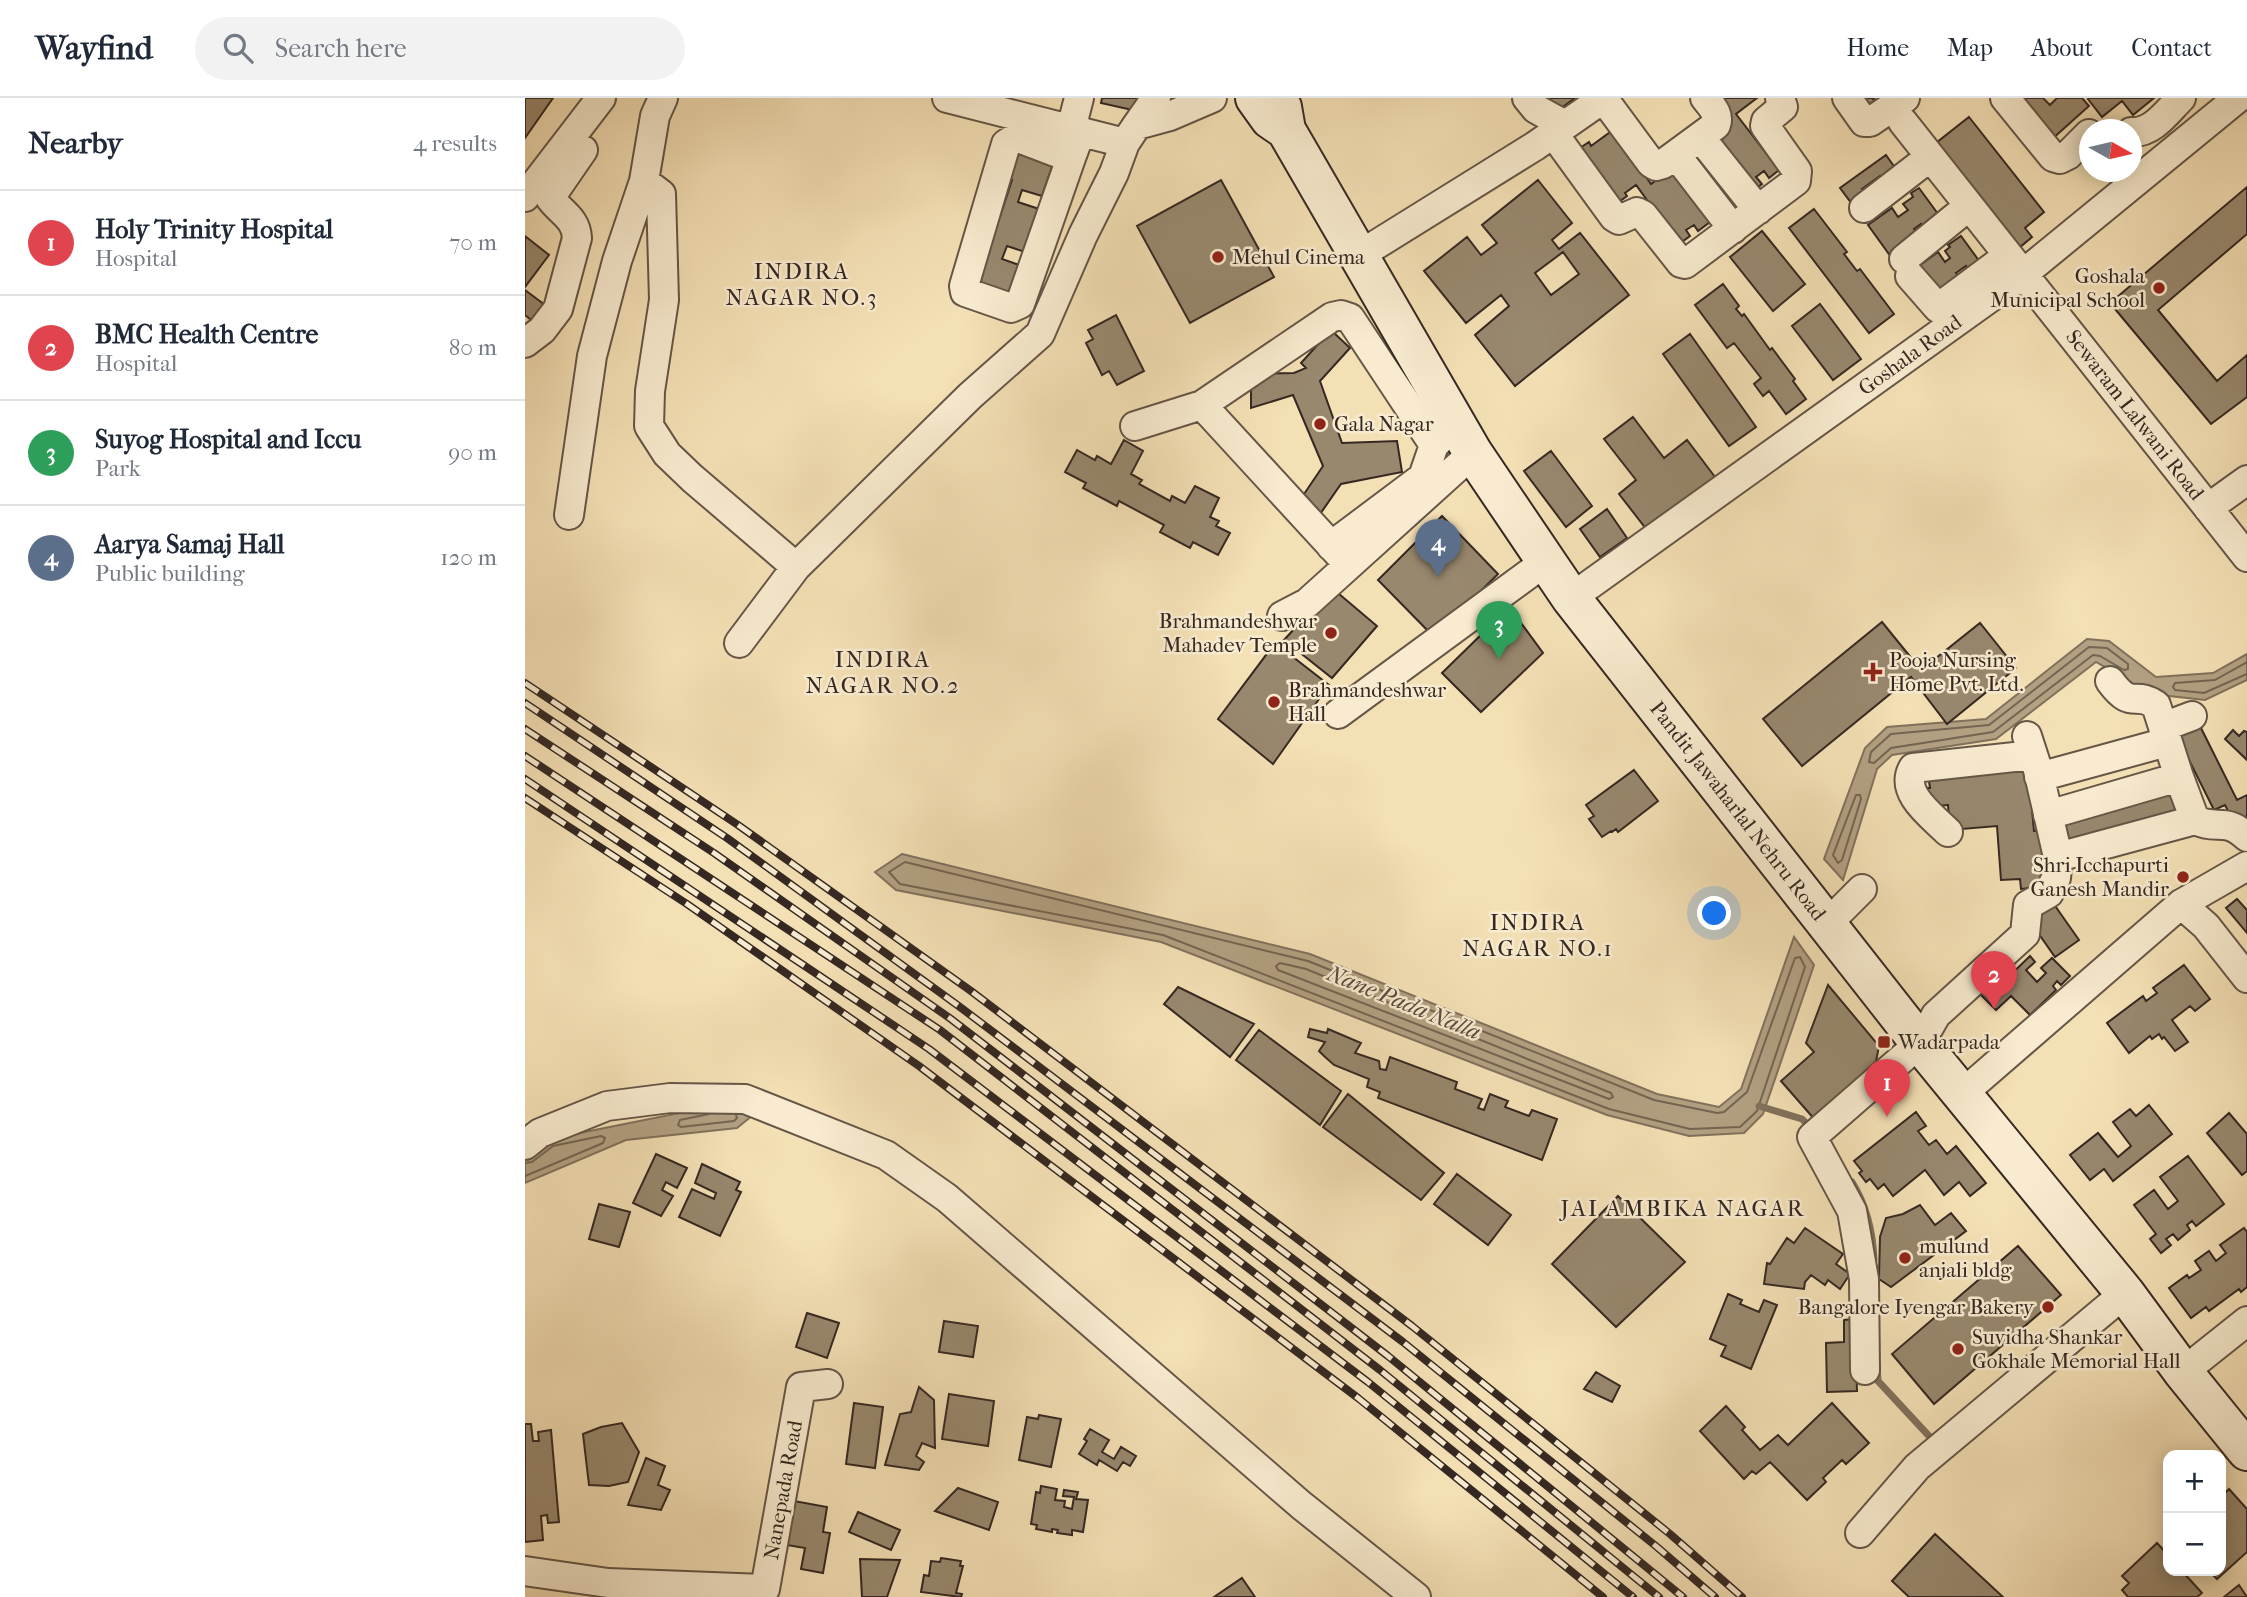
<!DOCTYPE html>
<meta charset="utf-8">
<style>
:root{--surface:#fff;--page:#f2f2f3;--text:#1f2937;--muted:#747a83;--line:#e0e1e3;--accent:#7c3aed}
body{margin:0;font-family:"IM FELL French Canon",serif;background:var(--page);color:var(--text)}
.controls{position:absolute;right:21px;bottom:21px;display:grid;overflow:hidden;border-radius:14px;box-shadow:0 4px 18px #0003}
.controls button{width:63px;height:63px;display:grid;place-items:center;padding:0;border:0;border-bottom:2px solid var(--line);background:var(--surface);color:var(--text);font:35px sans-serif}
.compass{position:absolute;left:1554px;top:21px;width:63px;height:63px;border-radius:50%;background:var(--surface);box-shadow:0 4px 18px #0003;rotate:98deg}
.you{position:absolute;left:1190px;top:816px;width:24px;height:24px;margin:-18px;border:5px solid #fff;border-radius:50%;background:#1a73e8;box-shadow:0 0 0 10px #1a73e833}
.badge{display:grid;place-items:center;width:46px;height:46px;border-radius:50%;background:var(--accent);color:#fff;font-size:23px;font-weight:700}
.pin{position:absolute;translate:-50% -58px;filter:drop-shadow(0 2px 4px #0008)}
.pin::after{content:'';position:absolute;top:37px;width:24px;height:21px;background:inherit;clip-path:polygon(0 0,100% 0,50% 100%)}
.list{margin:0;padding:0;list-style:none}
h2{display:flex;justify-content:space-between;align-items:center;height:91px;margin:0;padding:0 28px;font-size:30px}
h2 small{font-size:23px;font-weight:400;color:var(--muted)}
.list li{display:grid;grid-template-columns:46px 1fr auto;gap:21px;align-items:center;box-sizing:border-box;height:105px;padding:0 28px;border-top:2px solid var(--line)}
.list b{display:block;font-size:26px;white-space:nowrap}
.list p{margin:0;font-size:23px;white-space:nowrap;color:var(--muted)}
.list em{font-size:23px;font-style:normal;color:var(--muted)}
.icon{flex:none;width:38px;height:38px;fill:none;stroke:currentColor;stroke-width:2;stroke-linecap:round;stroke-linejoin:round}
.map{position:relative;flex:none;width:1722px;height:1499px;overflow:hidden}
header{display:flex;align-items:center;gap:42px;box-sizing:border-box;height:98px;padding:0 35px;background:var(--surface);border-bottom:2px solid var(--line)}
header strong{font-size:33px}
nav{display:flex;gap:38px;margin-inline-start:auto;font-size:24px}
.search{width:490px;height:63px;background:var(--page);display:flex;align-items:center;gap:18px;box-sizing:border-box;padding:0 24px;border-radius:38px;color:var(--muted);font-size:26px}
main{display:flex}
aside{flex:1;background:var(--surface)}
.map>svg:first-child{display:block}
.water{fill:#b3a183;stroke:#81715c;stroke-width:2}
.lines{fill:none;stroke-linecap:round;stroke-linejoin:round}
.shore{stroke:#746452;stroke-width:2}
.stream{stroke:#81715c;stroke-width:7}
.building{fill:#98886e;stroke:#352822;stroke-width:2;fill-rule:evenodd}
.street-casing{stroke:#655647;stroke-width:32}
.secondary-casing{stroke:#352822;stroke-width:42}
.street{stroke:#f8ebcf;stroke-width:28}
.secondary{stroke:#f8ebcf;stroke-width:38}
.rail-casing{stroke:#352822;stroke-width:8}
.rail{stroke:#f8ebcf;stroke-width:5;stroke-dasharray:16;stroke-linecap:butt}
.poi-dot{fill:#8f2418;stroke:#f8ebcf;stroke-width:2.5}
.labels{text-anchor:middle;stroke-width:5;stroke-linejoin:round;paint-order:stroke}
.poi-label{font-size:21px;fill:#352822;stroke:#f8ebcf;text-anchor:start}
.street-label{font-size:21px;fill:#352822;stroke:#f8ebcf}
.neighbourhood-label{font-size:23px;letter-spacing:2px;fill:#352822;stroke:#f8ebcf}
.water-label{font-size:23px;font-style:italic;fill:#5b4c3f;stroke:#f8ebcf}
</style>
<header>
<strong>Wayfind</strong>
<div class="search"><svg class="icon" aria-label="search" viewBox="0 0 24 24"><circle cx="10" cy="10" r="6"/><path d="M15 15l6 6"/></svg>Search here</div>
<nav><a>Home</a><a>Map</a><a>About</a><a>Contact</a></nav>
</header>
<main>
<aside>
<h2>Nearby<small>4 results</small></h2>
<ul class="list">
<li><span class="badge" style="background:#e0444e">1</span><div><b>Holy Trinity Hospital</b><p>Hospital</p></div><em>70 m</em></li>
<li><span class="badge" style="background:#e0444e">2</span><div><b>BMC Health Centre</b><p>Hospital</p></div><em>80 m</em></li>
<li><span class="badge" style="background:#2e9e5b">3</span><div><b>Suyog Hospital and Iccu</b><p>Park</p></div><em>90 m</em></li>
<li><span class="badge" style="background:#5c6f8a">4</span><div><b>Aarya Samaj Hall</b><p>Public building</p></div><em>120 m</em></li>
</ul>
</aside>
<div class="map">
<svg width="1722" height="1499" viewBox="0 0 1722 1499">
<rect width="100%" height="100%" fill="#f4e0b5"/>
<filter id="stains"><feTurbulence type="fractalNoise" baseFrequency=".00286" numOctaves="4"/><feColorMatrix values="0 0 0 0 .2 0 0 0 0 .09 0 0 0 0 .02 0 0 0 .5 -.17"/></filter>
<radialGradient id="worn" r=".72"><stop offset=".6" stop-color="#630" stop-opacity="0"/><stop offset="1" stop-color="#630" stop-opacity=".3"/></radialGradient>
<!-- water -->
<path class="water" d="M1562,541L1584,543L1631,579L1688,575L1722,556V582L1680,602L1626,596L1571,564L1471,641L1367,657L1352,671L1318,782L1299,761L1340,650L1362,629L1461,621Z
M377,756L785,856L1132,996L1194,1009L1216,991L1269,839L1289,867L1238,1016L1219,1035L1164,1038L1082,1017L636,844L371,792L350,774Z
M204,1005L228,1017L212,1030L101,1042L0,1085V1060L25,1041Z"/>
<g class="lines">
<!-- shore -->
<path class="shore" d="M1564,549L1582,550L1603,566V571L1599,572L1575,558L1568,557L1468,634L1366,650L1349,665L1344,664L1346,654L1366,636L1464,627Z
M1722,564L1690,582L1650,585L1648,589L1650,592L1679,595L1722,576
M1331,697H1335L1336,701L1317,762L1313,765L1308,757Z
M380,764L783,863L1129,1002L1192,1015L1199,1014L1222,994L1270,860L1275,859L1280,869L1232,1013L1215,1029L1165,1031L1084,1011L638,837L375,786L364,774Z
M755,865L781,871L1086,995L1088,999L1084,1001L753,872L751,868Z
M184,1016L155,1022L153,1027L156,1029L209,1023L212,1020L211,1017
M0,1065L7,1064L28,1048L76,1038L80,1040L78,1045L0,1078"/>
<!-- stream -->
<path class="stream" d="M1234,1008L1277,1021L1286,1030
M1327,1084C1342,1108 1348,1134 1349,1162
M1352,1268L1353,1283L1404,1338"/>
</g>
<!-- building -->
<path class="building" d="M0,0H28L0,40Z
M577,0H616L612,13L576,5Z
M1017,0H1050L1028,16Z
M1186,0H1232L1211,16L1254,72L1244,80L1239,73L1231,79L1237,86L1228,93L1183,36Z
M1330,0H1350L1348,1L1353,7L1341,15Z
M1489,0H1518L1525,7L1532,0H1557L1564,8L1526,42Z
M1564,0H1629L1608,17L1597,3L1577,19L1563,1Z
M1444,19L1519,114L1500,130L1507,139L1494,150L1411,45Z
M1088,32L1126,86L1134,80L1144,67L1185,124L1173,133L1169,127L1161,132L1165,138L1154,146L1111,87L1100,95L1102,98L1091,106L1052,52L1064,44L1066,48Z
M489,49L529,63L517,98L497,92L493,104L514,111L500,154L482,148L477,161L497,168L485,205L443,190L460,164L487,82L482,81Z
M1361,57L1373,74L1359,84L1355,78L1337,91L1343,100L1330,110L1315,90Z
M696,82L749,179L665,225L612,128Z
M1013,82L1047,125L1027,142L1034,151L1055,135L1104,197L990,288L950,237L984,208L976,197L941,225L899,173L942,139L956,157L972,145L957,127ZM1038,154L1054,176L1026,197L1010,175Z
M1722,89V136L1633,212L1692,283L1722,257V299L1686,326L1585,205Z
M1394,90L1416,120L1400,132L1396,126L1389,131L1394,138L1366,159L1343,127L1367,110L1373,119L1383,112L1378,106L1388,99L1386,95Z
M1289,111L1322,154L1319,156L1332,173L1335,171L1369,216L1344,235L1264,130Z
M1237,133L1280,186L1248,213L1205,159Z
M0,138L24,157L0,189Z
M1436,138L1460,171L1449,179L1441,168L1431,175L1439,187L1412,206L1391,170L1413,154L1420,164L1425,160L1420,153L1425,149L1423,147Z
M1198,186L1214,208L1211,211L1217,218L1219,216L1245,252L1247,250L1270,281L1268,283L1281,301L1261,316L1244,293L1238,298L1229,286L1236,280L1209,245L1202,250L1170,207Z
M0,192L24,210L12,227L0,217Z
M1295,206L1336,261L1308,282L1267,228Z
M591,217L619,273L592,287L584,273L577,277L561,245L568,241L563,232Z
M806,232L825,250L795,283L817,345L872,343L877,374L816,386L793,419L775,402L798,368L768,297L726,310V276L769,275L781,270L776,265Z
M1165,236L1231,329L1204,348L1138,256Z
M1108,319L1139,360L1162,342L1190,379L1122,432L1094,396L1111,382L1079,341Z
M599,342L618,353L606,376L617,382L614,386L645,403L647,398L660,405L670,388L694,400L685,419L694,423L691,428L705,435L693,457L668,444L665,450L635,434L639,427L594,403L592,408L558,390L561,385L540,374L552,352L570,362L572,358L586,366Z
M1026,353L1067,408L1041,429L999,373Z
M1082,411L1102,440L1075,459L1055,431Z
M917,418L973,476L909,539L853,482Z
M807,490L852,528L807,580L759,542Z
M988,514L1018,555L956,614L917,575L962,531L977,546L985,539L972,527Z
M1357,524L1396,572L1455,525L1491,570L1422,626L1386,579L1277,668L1238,621Z
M750,545L804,587L748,666L693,621Z
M1673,624L1712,702L1722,697V718L1709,725L1700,707L1689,712L1651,636Z
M1708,632L1714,638L1719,633L1722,634V662L1700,641Z
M1503,668L1509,733L1519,732L1524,788L1496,791L1495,781L1476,782L1472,728L1425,732L1423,707L1410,708L1397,690H1405L1403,676Z
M1109,672L1133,703L1093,734L1091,731L1087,734L1086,733L1077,739L1064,721L1069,718L1061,707Z
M1644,690L1652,718L1544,750L1537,722Z
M1712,801L1722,812V835L1701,810Z
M1526,802L1554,842L1530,859L1502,819Z
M1505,858L1510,864L1501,872L1512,884L1521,875L1516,870L1527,860L1545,878L1536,887L1532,883L1528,888L1531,892L1505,917L1486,898L1471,912L1450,891L1460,881L1470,892Z
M1659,867L1685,901L1670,913L1665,908L1647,922L1663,944L1650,953L1639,939L1637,941L1634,936L1627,941L1625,938L1604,955L1582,925L1618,898L1621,903L1632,895L1628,890Z
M1303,887L1354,948L1349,974L1291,1023L1256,983L1289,954L1281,945Z
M653,889L729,926L705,959L639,906Z
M785,931L802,935L803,931L836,945L830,955L854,963L855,971L861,972L865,959L932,984L930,991L957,1001L953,1010L959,1012L965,996L983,1003L980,1009L1004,1018L1007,1012L1032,1021L1017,1062L853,1000L855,994L842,989L844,981L809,967L799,958L794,953L800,944L783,939Z
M734,932L816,993L795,1027L711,962Z
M823,996L919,1075L896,1102L798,1029Z
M1624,1007L1647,1036L1588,1083L1579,1071L1565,1082L1545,1057L1573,1035L1593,1059L1606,1048L1588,1024L1605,1011L1611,1018Z
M1391,1014L1401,1028L1393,1033L1404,1047L1411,1042L1422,1056L1431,1048L1461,1085L1445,1098L1434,1084L1419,1097L1400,1072L1368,1098L1359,1086L1353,1091L1345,1081L1341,1084L1334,1075L1337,1073L1329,1063Z
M1704,1015L1722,1036V1073L1717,1077L1682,1035Z
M131,1056L162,1070L152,1090L141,1084L137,1092L148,1098L136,1118L108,1105Z
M1663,1058L1699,1106L1671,1128L1667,1123L1662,1127L1665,1132L1653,1142L1648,1136L1641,1141L1646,1147L1636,1155L1625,1141L1631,1136L1609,1107L1629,1092L1643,1111L1653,1103L1635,1079Z
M177,1066L215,1084L211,1092L216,1094L195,1138L154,1119L167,1091L189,1101L191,1095L170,1085Z
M932,1076L986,1117L963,1147L909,1106Z
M1093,1098L1160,1164L1091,1229L1027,1166Z
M74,1106L105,1114L94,1149L64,1141Z
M1395,1107L1410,1127L1426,1115L1441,1133L1366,1189L1354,1181L1355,1139L1361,1120L1378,1116Z
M1280,1130L1318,1156L1311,1166L1325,1176L1315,1191L1303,1182L1300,1187L1286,1177L1280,1184L1279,1191L1239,1186L1242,1165L1245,1166L1262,1140L1269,1145Z
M1719,1130L1722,1134V1189L1716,1194L1714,1191L1684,1213L1681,1209L1666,1220L1644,1190L1662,1177L1664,1180L1676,1172L1670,1163L1684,1153L1691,1163L1701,1155L1695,1147Z
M1493,1148L1536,1197L1409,1306L1367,1256Z
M1203,1196L1217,1202L1215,1206L1234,1214L1239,1202L1252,1207L1226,1271L1196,1258L1201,1248L1185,1241Z
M282,1215L314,1225L302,1260L271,1249Z
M1330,1221L1332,1293L1302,1294L1301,1245L1319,1244V1222Z
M419,1223L453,1228L448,1259L414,1254Z
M1071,1274L1095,1288L1087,1304L1059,1291Z
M394,1289L409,1302L410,1350L397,1345L391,1358L399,1364L394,1372L360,1367L375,1316L386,1314Z
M424,1296L469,1303L463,1348L417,1341Z
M329,1305L358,1309L350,1370L321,1366Z
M1307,1305L1344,1345L1321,1366L1317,1362L1298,1380L1301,1384L1282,1402L1245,1364L1231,1376L1227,1373L1219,1381L1175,1333L1201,1308L1220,1329L1217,1332L1235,1352L1253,1337L1263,1347Z
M514,1317L536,1321L526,1369L494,1362L502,1319L513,1321Z
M97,1325L114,1354L103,1384L84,1388L64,1387L58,1336L76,1329Z
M0,1326H6L8,1343H14L13,1334L26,1332L34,1424L23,1425L22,1417L16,1418L18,1442L0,1444Z
M565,1331L584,1342L577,1354L589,1361L596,1349L611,1358L605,1368L598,1364L592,1373L574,1362L572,1367L554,1356L562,1343L559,1341Z
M121,1360L140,1368L133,1387L145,1392L136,1412L103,1407Z
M516,1388L532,1391L530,1402L540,1403L539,1409L547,1411L549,1399L538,1398L539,1392L553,1394L551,1401L563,1402L558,1434L547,1432V1437L532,1435L533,1432L527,1431V1434L511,1431L512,1427L506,1426L511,1394L515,1395Z
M433,1390L473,1404L464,1432L410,1413Z
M1704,1391L1722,1411V1454L1692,1481L1684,1473H1696V1399Z
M258,1401L302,1409L298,1434L305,1435L298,1475L276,1471L280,1450L250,1445Z
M333,1414L375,1432L366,1452L324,1434Z
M1410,1436L1478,1499H1384L1367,1483Z
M1632,1445L1643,1457V1473H1657L1677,1495L1672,1499H1603L1597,1492L1604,1485L1597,1478Z
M416,1460L436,1463L435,1468H438L431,1495L437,1496L436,1499L396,1494L399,1477L404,1478L406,1463L415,1464Z
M335,1461L375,1462L362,1499H337Z
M717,1480L730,1499H689Z
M1714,1487L1722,1499H1699Z"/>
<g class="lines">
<defs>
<path id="street" d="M138,0L130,18L119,83L136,96L139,202L125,293L124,328L142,356L167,380L271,469
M422,0L600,45L612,27
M631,0L612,27L645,18L687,0
M1002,0L1011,11L1040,27
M1078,0L1126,65L1131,68L1138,66L1191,27C1195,16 1187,9 1180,0
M1322,0L1339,24H1345L1380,0
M1480,0L1528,59L1535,61L1543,57L1564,36
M1378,24L1722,459
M546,31L554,0
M1606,34C1627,36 1642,14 1656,0
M1028,35L1089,119L1094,122L1112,114L1118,117L1156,165L1160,166L1271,83L1272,73L1240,28L1241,23L1258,9L1255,0
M1175,39L1233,112
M1151,57L1208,131
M546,60L496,41L490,40L481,46L439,188L440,194L486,210L495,206L546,60L556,33
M0,99L76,0
M1339,110L1405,59
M833,158L1010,48L1079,0
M1379,161L1444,108
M1385,178L1413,210L1472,166
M0,245L17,232L33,211L52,140C51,120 36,115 25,100L58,52
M677,307L807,219L816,217L825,220L909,347
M610,328L677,307L824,467
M1683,410L1722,382
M44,417L67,258L92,163L119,83
M806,448L898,379L909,347L921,336
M1046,500L1498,176L1713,0
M757,518L782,505L948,355
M214,545L271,469L445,298L515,236L558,137L589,75L600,45
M1585,583C1607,613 1609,592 1631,607L1654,679L1670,722C1693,733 1699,718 1722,739
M813,616L1020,464
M1638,629L1667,618
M1514,679L1642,644
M1523,717L1654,679
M1423,734C1407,718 1374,695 1388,670L1508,657
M1533,759L1670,722
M1656,806L1681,828L1722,880
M1302,826L1337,791
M1437,996L1656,806L1722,768
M0,1047L15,1035L82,1008L145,1000L220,1001L361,1057L422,1100L776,1407L891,1499
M1340,1272L1339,1181L1327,1113L1287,1039L1395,945L1411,917L1500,836L1503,807L1524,795L1531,780L1533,759L1513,672L1502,638
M1658,1274L1722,1223
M1335,1435L1392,1369L1600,1195
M0,1473L83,1485L240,1491L276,1289L303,1286"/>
<path id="secondary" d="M730,0L745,21L761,32L757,9L752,0
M761,32L948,355L1046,500L1395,945L1600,1195L1658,1274L1722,1353"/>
</defs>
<!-- street casing -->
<use href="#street" class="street-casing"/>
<!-- secondary casing -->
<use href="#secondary" class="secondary-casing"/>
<!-- street -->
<use href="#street" class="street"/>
<!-- secondary -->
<use href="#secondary" class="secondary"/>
<defs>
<path id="rail" d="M0,585L213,727L446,893L887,1228L1145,1436L1217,1499
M0,605L202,740L435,909L878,1244L1132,1449L1190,1499
M0,631L189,755L426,921L863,1258L1158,1499
M0,658L415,932L855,1272L1134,1499
M0,681L404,951L843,1284L1108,1499
M0,700L162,806L394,968L833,1300L1078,1499"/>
</defs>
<!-- rail casing -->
<use href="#rail" class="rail-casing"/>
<!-- rail -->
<use href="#rail" class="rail"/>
</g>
<!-- markers -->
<g class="poi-dot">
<circle cx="693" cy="159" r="7"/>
<circle cx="1634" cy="190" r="7"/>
<circle cx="795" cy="326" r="7"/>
<circle cx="806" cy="535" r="7"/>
<path d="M1344.5 563.5h7v7h7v7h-7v7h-7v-7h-7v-7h7z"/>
<circle cx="749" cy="604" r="7"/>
<circle cx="1658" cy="779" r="7"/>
<rect x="1352" y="937" width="14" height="14" rx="3.5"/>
<circle cx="1380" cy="1160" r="7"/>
<circle cx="1523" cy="1209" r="7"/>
<circle cx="1433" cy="1251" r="7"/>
</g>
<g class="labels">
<!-- poi labels -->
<g class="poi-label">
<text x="707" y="166">Mehul Cinema</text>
<text x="1620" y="185" text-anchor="end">Goshala<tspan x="1620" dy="24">Municipal School</tspan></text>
<text x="809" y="333">Gala Nagar</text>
<text x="792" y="530" text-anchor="end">Brahmandeshwar<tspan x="792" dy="24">Mahadev Temple</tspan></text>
<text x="1364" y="569">Pooja Nursing<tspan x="1364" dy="24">Home Pvt. Ltd.</tspan></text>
<text x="763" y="599">Brahmandeshwar<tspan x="763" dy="24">Hall</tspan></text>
<text x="1644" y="774" text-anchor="end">Shri Icchapurti<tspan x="1644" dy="24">Ganesh Mandir</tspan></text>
<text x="1373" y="951">Wadarpada</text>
<text x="1394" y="1155">mulund<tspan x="1394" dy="24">anjali bldg</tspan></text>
<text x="1509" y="1216" text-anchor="end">Bangalore Iyengar Bakery</text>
<text x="1447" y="1246">Suvidha Shankar<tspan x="1447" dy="24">Gokhale Memorial Hall</tspan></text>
</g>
<!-- street labels -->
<g class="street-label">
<text transform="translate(1385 257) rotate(-36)" y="7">Goshala Road</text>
<text transform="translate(1610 317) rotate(52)" y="7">Sewaram Lalwani Road</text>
<text transform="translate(1213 713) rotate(52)" y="7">Pandit Jawaharlal Nehru Road</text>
<text transform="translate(258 1392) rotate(-80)" y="7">Nanepada Road</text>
</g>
<!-- neighbourhood labels -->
<g class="neighbourhood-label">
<text x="277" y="181">INDIRA<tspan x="277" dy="26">NAGAR NO.3</tspan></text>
<text x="358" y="569">INDIRA<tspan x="358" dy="26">NAGAR NO.2</tspan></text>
<text x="1013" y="832">INDIRA<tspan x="1013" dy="26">NAGAR NO.1</tspan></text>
<text x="1158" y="1118">JAI AMBIKA NAGAR</text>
</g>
<!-- water labels -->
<g class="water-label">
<text transform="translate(879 904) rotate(22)" y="8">Nane Pada Nalla</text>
</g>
</g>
<rect width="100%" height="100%" filter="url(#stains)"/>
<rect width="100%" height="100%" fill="url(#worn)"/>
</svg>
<div class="controls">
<button>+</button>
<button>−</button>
</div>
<svg class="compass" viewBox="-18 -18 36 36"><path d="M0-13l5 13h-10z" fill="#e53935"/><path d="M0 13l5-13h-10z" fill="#747a83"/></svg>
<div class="you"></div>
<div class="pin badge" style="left:1362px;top:1019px;background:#e0444e">1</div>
<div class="pin badge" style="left:1469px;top:911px;background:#e0444e">2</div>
<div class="pin badge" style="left:974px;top:561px;background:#2e9e5b">3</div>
<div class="pin badge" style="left:913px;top:479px;background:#5c6f8a">4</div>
</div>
</main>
